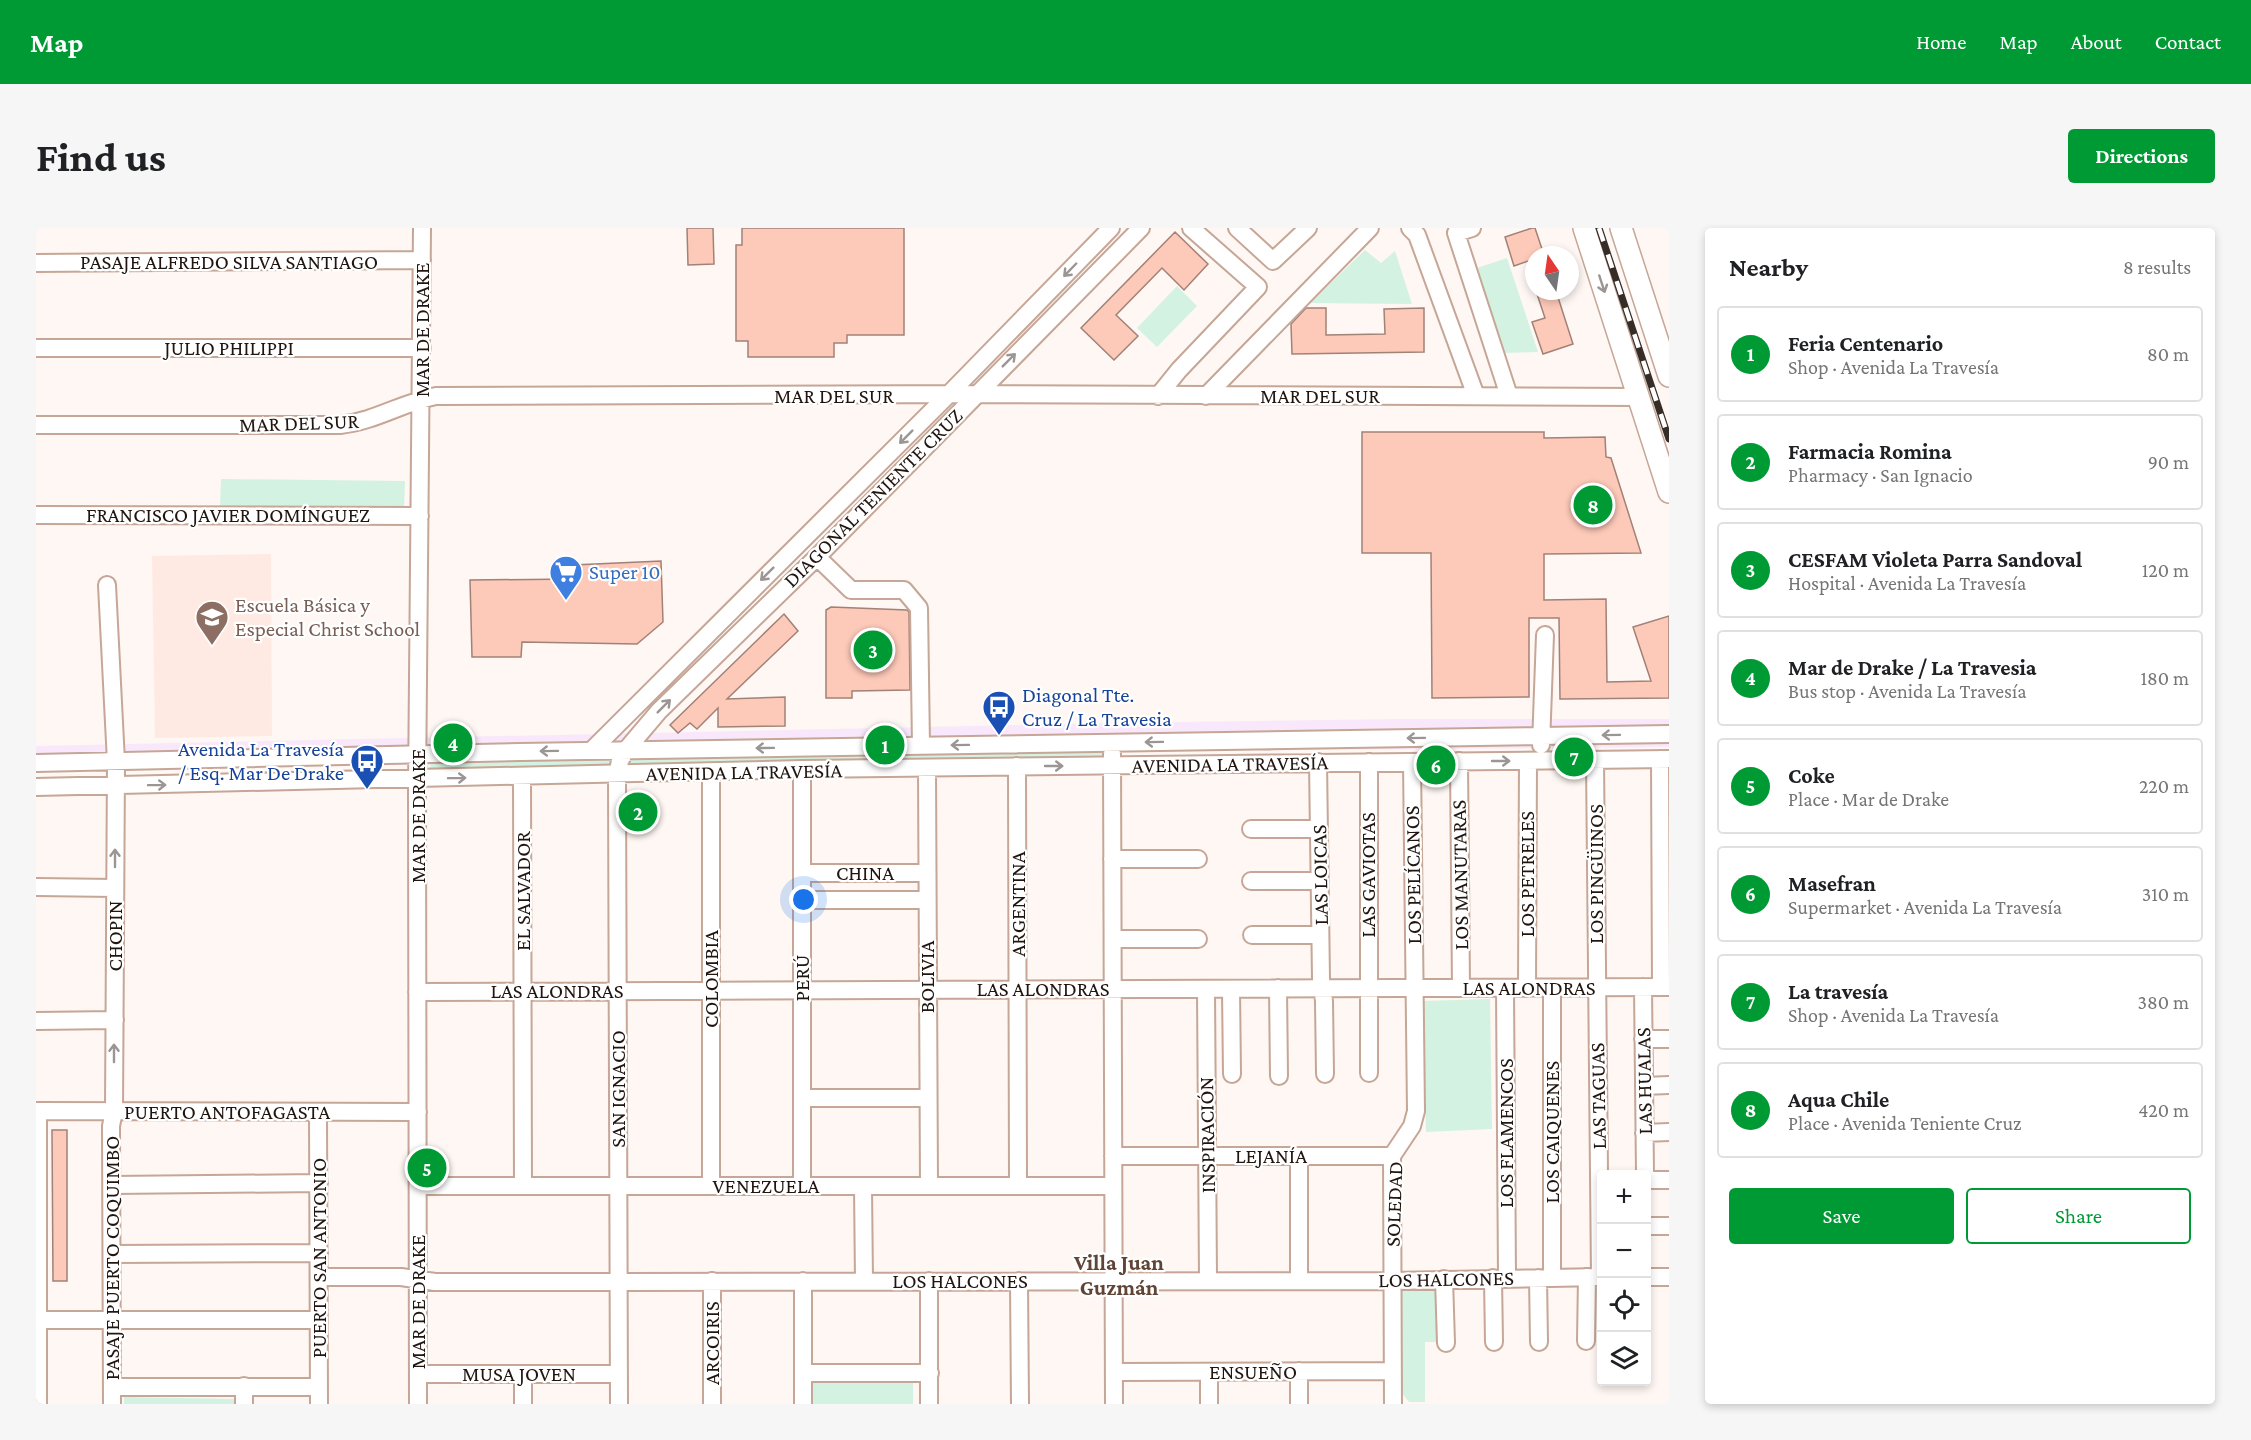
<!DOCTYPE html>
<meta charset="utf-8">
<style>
:root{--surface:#fff;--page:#f6f6f6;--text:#202124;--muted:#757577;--line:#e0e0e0;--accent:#009a34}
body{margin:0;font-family:"Crimson Pro",serif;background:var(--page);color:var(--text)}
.controls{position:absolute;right:18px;bottom:18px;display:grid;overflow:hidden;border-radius:6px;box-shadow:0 3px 9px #0003}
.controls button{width:54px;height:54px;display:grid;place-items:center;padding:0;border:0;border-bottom:2px solid var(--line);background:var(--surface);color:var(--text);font:30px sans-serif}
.compass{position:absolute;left:1489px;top:18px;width:54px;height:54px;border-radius:50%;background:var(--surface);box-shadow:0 3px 9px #0003;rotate:347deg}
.you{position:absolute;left:768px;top:672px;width:21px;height:21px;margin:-15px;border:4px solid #fff;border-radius:50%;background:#1a73e8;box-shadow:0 0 0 9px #1a73e833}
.badge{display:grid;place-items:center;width:39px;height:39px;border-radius:50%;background:var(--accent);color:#fff;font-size:20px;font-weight:700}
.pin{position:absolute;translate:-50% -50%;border:3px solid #fff;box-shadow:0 2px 6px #0006}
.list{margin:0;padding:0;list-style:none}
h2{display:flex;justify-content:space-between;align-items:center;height:78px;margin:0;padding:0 24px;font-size:26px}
h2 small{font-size:20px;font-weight:400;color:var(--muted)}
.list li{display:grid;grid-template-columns:39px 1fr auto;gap:18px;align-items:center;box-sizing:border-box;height:96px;margin:0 12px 12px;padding:0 12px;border:2px solid var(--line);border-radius:6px}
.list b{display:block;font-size:22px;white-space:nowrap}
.list p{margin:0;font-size:20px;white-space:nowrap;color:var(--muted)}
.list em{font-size:20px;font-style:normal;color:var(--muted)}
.actions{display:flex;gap:12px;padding:18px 24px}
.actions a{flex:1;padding:14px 0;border:2px solid var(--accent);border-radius:6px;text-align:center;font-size:21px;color:var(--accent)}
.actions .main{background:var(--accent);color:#fff}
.icon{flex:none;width:33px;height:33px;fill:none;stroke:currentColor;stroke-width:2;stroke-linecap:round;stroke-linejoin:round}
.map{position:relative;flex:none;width:1633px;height:1176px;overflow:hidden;border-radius:6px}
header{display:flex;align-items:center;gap:36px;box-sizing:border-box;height:84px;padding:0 30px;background:var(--accent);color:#fff}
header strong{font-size:28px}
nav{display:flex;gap:33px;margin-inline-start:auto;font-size:21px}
.intro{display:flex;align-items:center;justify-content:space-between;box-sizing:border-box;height:144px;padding:0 36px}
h1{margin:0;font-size:42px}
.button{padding:15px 27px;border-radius:6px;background:var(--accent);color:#fff;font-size:21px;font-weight:700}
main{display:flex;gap:36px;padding:0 36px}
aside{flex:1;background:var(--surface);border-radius:6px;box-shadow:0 3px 9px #0003}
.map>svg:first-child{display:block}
.commercial{fill:#f9e8fb}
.education{fill:#feeae3}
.green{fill:#d4f2e1}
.building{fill:#fdc9b9;stroke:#a28177;stroke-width:1.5}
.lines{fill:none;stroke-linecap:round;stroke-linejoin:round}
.minor-casing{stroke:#c6a696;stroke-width:20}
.major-casing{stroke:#c6a696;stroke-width:24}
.minor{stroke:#fff;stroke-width:16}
.major{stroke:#fff;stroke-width:21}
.rail-casing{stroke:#372d27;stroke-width:7}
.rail{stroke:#fff;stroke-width:4.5;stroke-dasharray:14;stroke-linecap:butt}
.oneway{stroke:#9b9693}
.labels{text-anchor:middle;stroke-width:4.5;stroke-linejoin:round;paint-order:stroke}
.street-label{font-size:21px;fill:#20150f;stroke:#fff}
.shop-label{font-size:21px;fill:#366cbe;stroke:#fff;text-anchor:start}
.education-label{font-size:21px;fill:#785e54;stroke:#fff;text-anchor:start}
.transit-label{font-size:21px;fill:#164399;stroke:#fff;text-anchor:start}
.neighbourhood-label{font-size:22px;font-weight:bold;fill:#604537;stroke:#fff}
</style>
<header>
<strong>Map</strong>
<nav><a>Home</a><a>Map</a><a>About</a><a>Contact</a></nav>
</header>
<div class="intro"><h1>Find us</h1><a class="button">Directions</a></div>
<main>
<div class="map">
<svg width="1633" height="1176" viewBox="0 0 1633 1176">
<rect width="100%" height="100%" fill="#fef7f3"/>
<!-- commercial -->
<path class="commercial" d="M1366,491H1633V519L1138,523L797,531L0,542V518L1075,495Z"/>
<!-- education -->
<path class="education" d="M235,326L236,508L119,510L116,328Z"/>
<!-- green -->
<path class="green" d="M1329,22L1345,35L1359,23L1376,76L1274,75Z
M1471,30L1502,124L1469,125L1441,40Z
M1141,58L1161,78L1121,119L1101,100Z
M185,251L369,253L368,282L184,280Z
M1068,523V529L1063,530L596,540L595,530Z
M575,531V539L394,541L395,532Z
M1454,771L1456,901L1390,904L1386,773Z
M1365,1061H1400V1114H1389V1174H1373L1365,1164Z
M777,1149L877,1152V1176H777Z
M88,1169L200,1171V1176H88Z"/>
<!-- building -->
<path class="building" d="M651,0H677L678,36L652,37Z
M706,0H868V107H811V115H798V129H712V113H700V17H706Z
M1496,0H1499L1508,27H1498V31L1478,38L1469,9Z
M1139,4L1172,36L1148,62L1126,40L1080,87L1102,108L1078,132L1045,100Z
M1500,63H1520L1537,116L1507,126L1496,94L1509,90Z
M1270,80H1290V107L1349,106L1348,81L1388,80V124L1256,126L1255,96Z
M1326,204H1508V210L1569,209L1570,229L1575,230L1605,325L1508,326V372L1570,371L1571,454L1615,453L1597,399L1633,388V470L1524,471L1523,390H1493V469L1396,470L1395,325H1326Z
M625,333L627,394L601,416L486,414L485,429H436L434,352L537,351V337Z
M795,379L871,382L873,384L874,462L816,463V470H790V382Z
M748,386L762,403L691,471L749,469V498L682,499V480L661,501L654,495L642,505L634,497Z
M596,567H608V602H596Z
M16,902H31V1053H17Z"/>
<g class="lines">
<defs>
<path id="minor" d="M1201,0L1237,33L1272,0
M1374,0L1381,7L1440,168
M1436,0L1420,5L1473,168
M0,35L386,32
M0,120H386
M1122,168L1143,142L1222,59L1155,0
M1170,168L1334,0
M0,197H304C340,193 365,175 400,168L939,166L1602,169
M0,287L384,288
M781,329L815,362H868L883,380L885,518
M71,357L80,534L78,883L75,898L76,1176
M1505,517L1509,407
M555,523L911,168L1075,0
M1076,526L1078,1176
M1624,531L1625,759
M1559,532L1564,1049
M1423,533L1425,760
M1282,534L1285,751L1288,773L1289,846
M1333,534V845
M0,535L484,524L1633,506
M981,538L982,958
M891,540L893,958
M675,544V958
M486,549L487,958
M0,559L766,541L1633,531
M1215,601H1283
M1076,631H1162
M766,645H891
M1215,653H1284
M0,659L79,660
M766,672H891
M1216,707H1284
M1077,711H1162
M1607,759L1609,946
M1242,760L1243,848
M1469,760L1471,1050
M1491,760L1492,533
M1170,761L1172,1053
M1195,761L1196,846
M381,764L1633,759
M0,793L79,792
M1607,811H1633
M1608,858L1633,857
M766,870H892
M0,883L382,884
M282,884L283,1176
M1608,905L1633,904
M1077,928H1356
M1263,928V1053
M1610,952H1633
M76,957L283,955
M382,958H1077
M766,958V541
M827,958L828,1053
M1610,998H1633
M76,1026L283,1025
M283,1049H365L399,1054H583L1356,1053L1566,1049
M1516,1049V760
M1610,1049H1633
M1457,1050L1458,1114
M1502,1050L1503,1114
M1408,1051L1410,1115
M893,1053V1176
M983,1053L984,1176
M2,1092H283
M1550,1113L1551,1049
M1263,1143V1176
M1078,1144L1357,1143
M1173,1144V1176
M767,1145H894
M382,1146H583
M208,1158V1176
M76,1159H283
M2,1176V883
M382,1176L381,563L386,0
M487,1176V1146
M583,1176L581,547L584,533L590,522L623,483L781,329L1105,0
M676,1176V1053
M767,1176V1053
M1357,1176L1356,928L1376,898L1380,883L1376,534"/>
<path id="major" d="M1548,0L1633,264
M1585,0L1633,148"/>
</defs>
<!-- minor casing -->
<use href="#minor" class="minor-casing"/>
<!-- major casing -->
<use href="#major" class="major-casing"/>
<!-- minor -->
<use href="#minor" class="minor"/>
<!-- major -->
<use href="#major" class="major"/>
<defs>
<path id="rail" d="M1563,0L1633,211"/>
</defs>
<!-- rail casing -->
<use href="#rail" class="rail-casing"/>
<!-- rail -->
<use href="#rail" class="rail"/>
</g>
<!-- one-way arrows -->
<defs><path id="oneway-shaft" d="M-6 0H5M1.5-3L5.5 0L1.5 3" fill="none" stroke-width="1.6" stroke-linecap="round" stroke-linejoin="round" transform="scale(1.5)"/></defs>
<g class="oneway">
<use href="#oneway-shaft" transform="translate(1034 42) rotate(134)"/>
<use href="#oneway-shaft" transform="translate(1566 56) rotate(72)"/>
<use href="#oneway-shaft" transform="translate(973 132) rotate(-45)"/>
<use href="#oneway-shaft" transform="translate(870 209) rotate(135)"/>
<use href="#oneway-shaft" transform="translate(731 346) rotate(135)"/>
<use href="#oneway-shaft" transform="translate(628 478) rotate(-45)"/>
<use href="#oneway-shaft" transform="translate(1575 507) rotate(179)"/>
<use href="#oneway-shaft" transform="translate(1380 510) rotate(179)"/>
<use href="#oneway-shaft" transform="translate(1118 514) rotate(179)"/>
<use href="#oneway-shaft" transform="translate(924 517) rotate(179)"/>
<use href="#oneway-shaft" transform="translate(729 520) rotate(179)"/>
<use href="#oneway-shaft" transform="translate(513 523) rotate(179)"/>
<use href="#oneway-shaft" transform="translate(1465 533)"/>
<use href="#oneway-shaft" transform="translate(1018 538)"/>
<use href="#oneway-shaft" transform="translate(421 550) rotate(-1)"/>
<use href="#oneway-shaft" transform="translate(121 557) rotate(-1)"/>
<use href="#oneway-shaft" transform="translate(79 630) rotate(-90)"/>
<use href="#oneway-shaft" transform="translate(78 825) rotate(-90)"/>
</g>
<!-- icons -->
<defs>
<symbol id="supermarket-pin" viewBox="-11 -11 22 30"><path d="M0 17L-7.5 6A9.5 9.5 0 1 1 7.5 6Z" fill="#3f7fe0" stroke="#fff"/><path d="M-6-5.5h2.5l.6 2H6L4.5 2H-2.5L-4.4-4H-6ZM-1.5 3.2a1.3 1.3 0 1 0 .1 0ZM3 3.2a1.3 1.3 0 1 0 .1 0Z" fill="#fff"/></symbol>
<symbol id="school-pin" viewBox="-11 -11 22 30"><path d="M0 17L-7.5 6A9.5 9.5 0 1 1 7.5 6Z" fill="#8d6e63" stroke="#fff"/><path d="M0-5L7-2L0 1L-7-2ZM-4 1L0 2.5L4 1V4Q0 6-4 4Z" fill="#fff"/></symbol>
<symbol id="bus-pin" viewBox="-11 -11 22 30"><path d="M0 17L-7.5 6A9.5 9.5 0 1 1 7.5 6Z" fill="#1a4fb4" stroke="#fff"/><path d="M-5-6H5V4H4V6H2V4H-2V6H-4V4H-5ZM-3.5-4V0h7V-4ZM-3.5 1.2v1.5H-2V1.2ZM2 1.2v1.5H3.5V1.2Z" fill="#fff"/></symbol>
</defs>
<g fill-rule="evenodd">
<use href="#supermarket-pin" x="511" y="325" width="38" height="52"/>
<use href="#school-pin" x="157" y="370" width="38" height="52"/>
<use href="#bus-pin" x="944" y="460" width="38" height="52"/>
<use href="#bus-pin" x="312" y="514" width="38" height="52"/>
</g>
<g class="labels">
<!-- street labels -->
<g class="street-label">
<text x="193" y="41">PASAJE ALFREDO SILVA SANTIAGO</text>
<text transform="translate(386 102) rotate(-90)" y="7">MAR DE DRAKE</text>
<text x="193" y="127">JULIO PHILIPPI</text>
<text x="798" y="175">MAR DEL SUR</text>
<text x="1284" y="175">MAR DEL SUR</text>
<text transform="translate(263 195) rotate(-2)" y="7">MAR DEL SUR</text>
<text transform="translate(837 270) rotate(-45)" y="7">DIAGONAL TENIENTE CRUZ</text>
<text x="192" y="294">FRANCISCO JAVIER DOMÍNGUEZ</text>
<text transform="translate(1194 536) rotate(-1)" y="7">AVENIDA LA TRAVESÍA</text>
<text transform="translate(708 544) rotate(-1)" y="7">AVENIDA LA TRAVESÍA</text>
<text transform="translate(382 588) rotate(-90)" y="7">MAR DE DRAKE</text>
<text x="829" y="652">CHINA</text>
<text transform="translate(1491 646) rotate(-90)" y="7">LOS PETRELES</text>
<text transform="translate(1560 646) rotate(-90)" y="7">LOS PINGÜINOS</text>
<text transform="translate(1284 647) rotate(-91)" y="7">LAS LOICAS</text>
<text transform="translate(1332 647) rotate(-90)" y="7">LAS GAVIOTAS</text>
<text transform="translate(1377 647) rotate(-91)" y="7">LOS PELÍCANOS</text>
<text transform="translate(1424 647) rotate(-91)" y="7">LOS MANUTARAS</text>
<text transform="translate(487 663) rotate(-90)" y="7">EL SALVADOR</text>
<text transform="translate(982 676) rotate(-90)" y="7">ARGENTINA</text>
<text transform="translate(79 708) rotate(-90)" y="7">CHOPIN</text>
<text transform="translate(891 749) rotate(-90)" y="7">BOLIVIA</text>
<text transform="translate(766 750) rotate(-90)" y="7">PERÚ</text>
<text transform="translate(675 751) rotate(-90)" y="7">COLOMBIA</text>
<text x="1493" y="767">LAS ALONDRAS</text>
<text x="1007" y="768">LAS ALONDRAS</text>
<text x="521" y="770">LAS ALONDRAS</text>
<text transform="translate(1608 853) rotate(-91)" y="7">LAS HUALAS</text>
<text transform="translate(582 861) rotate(-90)" y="7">SAN IGNACIO</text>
<text transform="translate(1562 868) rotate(-91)" y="7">LAS TAGUAS</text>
<text x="191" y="891">PUERTO ANTOFAGASTA</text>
<text transform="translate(1516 904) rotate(-90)" y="7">LOS CAIQUENES</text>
<text transform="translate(1470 905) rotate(-90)" y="7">LOS FLAMENCOS</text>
<text transform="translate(1171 907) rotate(-91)" y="7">INSPIRACIÓN</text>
<text x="1235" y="935">LEJANÍA</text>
<text x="730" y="965">VENEZUELA</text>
<text transform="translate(1358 976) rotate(-88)" y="7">SOLEDAD</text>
<text transform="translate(76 1030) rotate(-90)" y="7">PASAJE PUERTO COQUIMBO</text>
<text transform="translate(283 1030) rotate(-90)" y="7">PUERTO SAN ANTONIO</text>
<text transform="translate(1410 1051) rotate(-1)" y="7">LOS HALCONES</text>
<text x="924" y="1060">LOS HALCONES</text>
<text transform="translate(382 1074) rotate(-90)" y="7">MAR DE DRAKE</text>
<text transform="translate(676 1115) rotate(-90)" y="7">ARCOIRIS</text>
<text x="1217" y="1151">ENSUEÑO</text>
<text x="483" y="1153">MUSA JOVEN</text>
</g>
<!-- shop labels -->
<g class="shop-label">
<text x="553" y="351">Super 10</text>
</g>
<!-- education labels -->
<g class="education-label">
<text x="199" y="384">Escuela Básica y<tspan x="199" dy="24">Especial Christ School</tspan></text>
</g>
<!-- transit labels -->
<g class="transit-label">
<text x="986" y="474">Diagonal Tte.<tspan x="986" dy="24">Cruz / La Travesia</tspan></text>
<text x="308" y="528" text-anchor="end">Avenida La Travesía<tspan x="308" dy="24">/ Esq. Mar De Drake</tspan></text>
</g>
<!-- neighbourhood labels -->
<g class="neighbourhood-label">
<text x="1083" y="1042">Villa Juan<tspan x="1083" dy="25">Guzmán</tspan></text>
</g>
</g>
</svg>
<div class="controls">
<button>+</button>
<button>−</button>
<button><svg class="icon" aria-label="locate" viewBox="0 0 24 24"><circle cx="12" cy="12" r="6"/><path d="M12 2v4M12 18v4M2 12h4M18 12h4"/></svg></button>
<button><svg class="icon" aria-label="layers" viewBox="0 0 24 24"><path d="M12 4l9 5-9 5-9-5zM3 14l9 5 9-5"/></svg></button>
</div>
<svg class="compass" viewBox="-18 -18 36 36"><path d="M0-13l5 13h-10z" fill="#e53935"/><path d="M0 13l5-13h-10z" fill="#757577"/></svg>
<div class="you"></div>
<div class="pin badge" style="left:849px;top:517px">1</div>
<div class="pin badge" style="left:602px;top:584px">2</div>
<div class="pin badge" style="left:837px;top:422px">3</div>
<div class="pin badge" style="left:417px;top:515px">4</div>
<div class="pin badge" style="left:391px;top:940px">5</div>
<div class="pin badge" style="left:1400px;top:537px">6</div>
<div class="pin badge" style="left:1538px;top:529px">7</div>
<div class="pin badge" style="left:1557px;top:277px">8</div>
</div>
<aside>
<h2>Nearby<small>8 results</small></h2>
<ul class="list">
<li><span class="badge">1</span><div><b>Feria Centenario</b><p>Shop · Avenida La Travesía</p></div><em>80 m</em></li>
<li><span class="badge">2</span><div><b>Farmacia Romina</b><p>Pharmacy · San Ignacio</p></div><em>90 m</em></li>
<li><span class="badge">3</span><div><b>CESFAM Violeta Parra Sandoval</b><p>Hospital · Avenida La Travesía</p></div><em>120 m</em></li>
<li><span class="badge">4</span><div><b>Mar de Drake / La Travesia</b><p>Bus stop · Avenida La Travesía</p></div><em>180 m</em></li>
<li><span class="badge">5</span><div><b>Coke</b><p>Place · Mar de Drake</p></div><em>220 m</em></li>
<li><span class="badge">6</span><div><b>Masefran</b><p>Supermarket · Avenida La Travesía</p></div><em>310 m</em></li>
<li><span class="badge">7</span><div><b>La travesía</b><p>Shop · Avenida La Travesía</p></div><em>380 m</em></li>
<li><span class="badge">8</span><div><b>Aqua Chile</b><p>Place · Avenida Teniente Cruz</p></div><em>420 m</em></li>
</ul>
<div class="actions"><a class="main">Save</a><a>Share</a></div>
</aside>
</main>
